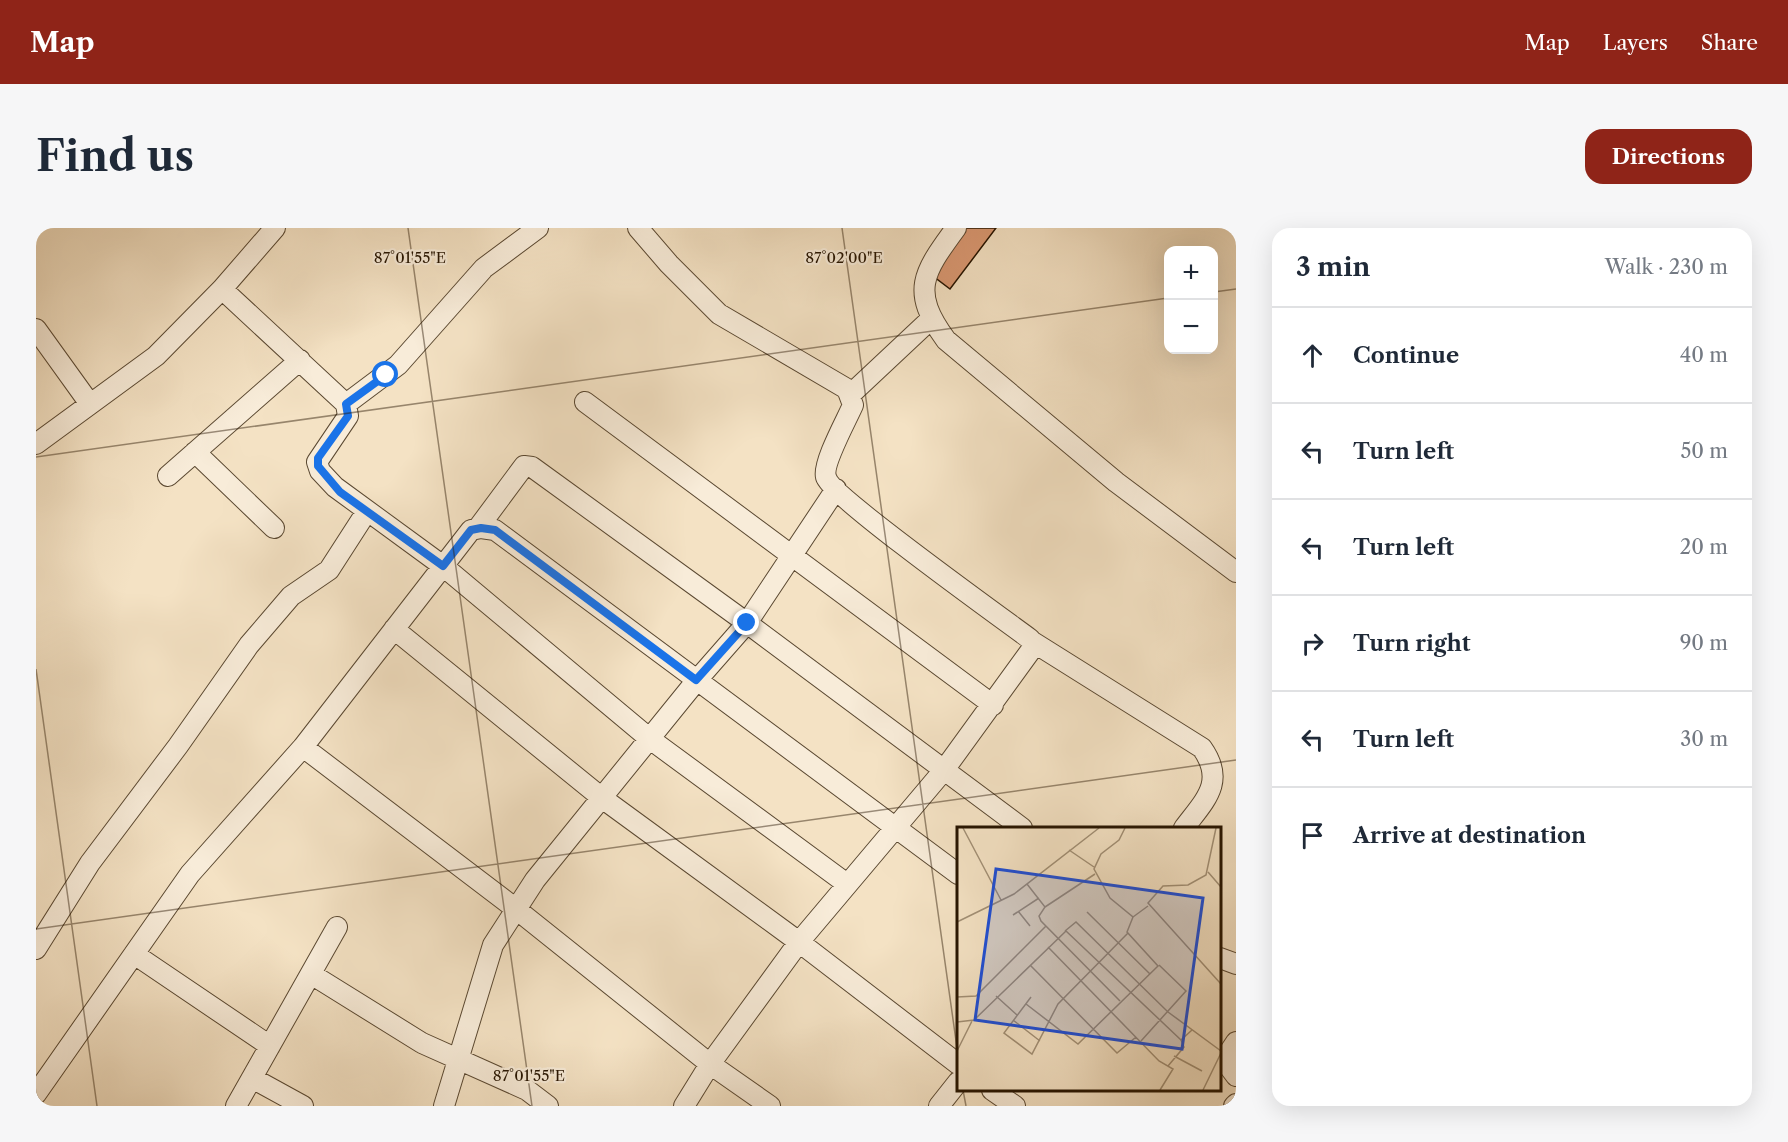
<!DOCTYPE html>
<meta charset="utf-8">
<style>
:root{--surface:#fff;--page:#f6f6f7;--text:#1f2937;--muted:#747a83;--line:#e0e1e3;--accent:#8f2418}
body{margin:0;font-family:"Libre Caslon Text",serif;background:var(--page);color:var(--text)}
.controls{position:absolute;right:18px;top:18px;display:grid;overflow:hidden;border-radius:12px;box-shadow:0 6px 24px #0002}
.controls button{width:54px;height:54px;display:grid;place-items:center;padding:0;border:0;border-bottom:2px solid var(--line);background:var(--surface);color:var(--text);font:30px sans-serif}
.stop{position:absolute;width:18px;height:18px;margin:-14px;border:4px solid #1a73e8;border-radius:50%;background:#fff}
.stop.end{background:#1a73e8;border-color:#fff;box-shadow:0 2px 6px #0008}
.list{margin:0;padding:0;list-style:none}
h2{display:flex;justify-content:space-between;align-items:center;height:78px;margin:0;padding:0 24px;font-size:26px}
h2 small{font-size:20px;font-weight:400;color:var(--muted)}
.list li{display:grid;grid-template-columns:39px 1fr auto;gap:18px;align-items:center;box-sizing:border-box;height:96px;padding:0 24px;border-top:2px solid var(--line)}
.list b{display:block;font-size:22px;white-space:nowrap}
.list em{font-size:20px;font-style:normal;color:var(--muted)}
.icon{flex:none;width:33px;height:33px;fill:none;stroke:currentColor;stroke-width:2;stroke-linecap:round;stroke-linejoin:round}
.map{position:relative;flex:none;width:1200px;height:878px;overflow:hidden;border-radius:18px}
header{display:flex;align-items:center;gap:36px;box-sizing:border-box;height:84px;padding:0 30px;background:var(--accent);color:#fff}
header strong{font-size:28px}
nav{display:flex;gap:33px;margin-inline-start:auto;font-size:21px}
.intro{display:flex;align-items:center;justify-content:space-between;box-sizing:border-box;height:144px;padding:0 36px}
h1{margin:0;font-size:42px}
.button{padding:15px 27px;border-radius:18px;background:var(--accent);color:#fff;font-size:21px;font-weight:700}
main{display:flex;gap:36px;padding:0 36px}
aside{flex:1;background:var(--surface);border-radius:18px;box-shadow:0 6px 24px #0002}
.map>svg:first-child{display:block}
.building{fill:#d99872;stroke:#261400;stroke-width:1.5}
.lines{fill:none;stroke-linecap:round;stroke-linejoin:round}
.minor-casing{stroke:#5a4831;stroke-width:22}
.minor{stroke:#f8ecd9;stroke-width:20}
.route{stroke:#1a73e8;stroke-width:8}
.ticks{fill:none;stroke:#261400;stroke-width:1.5;stroke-opacity:0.45}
.inset-road{fill:none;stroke:#a29076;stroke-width:1.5}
.view{fill:#1d4ed8;fill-opacity:0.15;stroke:#1d4ed8;stroke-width:3}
.inset-edge{fill:none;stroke:#261400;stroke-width:3}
.ticks-label{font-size:15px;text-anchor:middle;fill:#261400;stroke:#f8ecd9;stroke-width:4.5;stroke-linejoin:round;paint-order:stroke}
</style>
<header>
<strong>Map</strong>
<nav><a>Map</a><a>Layers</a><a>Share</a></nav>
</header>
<div class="intro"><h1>Find us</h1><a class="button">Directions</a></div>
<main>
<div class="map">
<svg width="1200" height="878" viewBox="0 0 1200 878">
<rect width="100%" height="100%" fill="#f4e2c4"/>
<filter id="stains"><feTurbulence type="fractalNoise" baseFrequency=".00333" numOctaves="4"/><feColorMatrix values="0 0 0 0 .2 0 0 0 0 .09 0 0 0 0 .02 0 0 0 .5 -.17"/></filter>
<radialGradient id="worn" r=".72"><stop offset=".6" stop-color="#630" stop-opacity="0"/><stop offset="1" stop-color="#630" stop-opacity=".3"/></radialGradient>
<!-- building -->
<path class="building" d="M927,0H960L914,61L893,45Z"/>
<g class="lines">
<defs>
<path id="minor" d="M602,0L633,36L683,86L811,161L817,177C811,191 786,236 790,249C794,267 967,391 994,411L998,418L908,542L763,714L674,836L648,878
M920,0C887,45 874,63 910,112L1080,254L1200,344
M186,61L310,176L312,188L281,234L284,243L299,259L407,338L614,511L811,656
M0,101L54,176
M815,166L895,91
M549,174L957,477
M310,176L362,137L448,40L502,0
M0,216L120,128L186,61L239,0
M159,224L238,300
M132,248L264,132
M442,300L488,238L496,239L711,395L986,600
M358,401L566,570L763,714L922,836
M997,414L1166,520C1190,554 1169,572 1148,600
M267,519L480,681L674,836L734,878
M0,721L54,635L142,518L213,417L255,368L293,342L331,283
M98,726L234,818
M1184,730L1200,736
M275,746L386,815L491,862L512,878
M1200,814L1188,832L1200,848
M216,850L267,878
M956,862L979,878
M0,866L154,646L267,519L435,302L445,300L459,302L922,646
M200,878L301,699
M408,878L457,717L499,652L661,452L711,395L800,261
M903,878L922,854
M1198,878L1200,876"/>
</defs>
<!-- minor casing -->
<use href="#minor" class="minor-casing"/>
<!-- minor -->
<use href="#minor" class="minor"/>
</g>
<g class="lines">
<!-- route -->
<path class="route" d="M350,147L310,176L312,188L282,230V238L304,264L407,338L435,302L445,300L459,302L660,452L711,395"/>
</g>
<!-- ticks -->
<path class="ticks" d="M372,0L496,878M806,0L922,827M1178,64L1200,61M0,229L1132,70M0,441L61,878M0,701L1200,532M927,862L930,878"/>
<!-- overview -->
<g transform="translate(921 599)">
<rect width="264" height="264" fill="#f4e2c4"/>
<path class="inset-road" d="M6,1L44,73M259,1L249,48L231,58L206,59L191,76L264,157M112,23L137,40M251,45L264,60M70,57L88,80L82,89L84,94L163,174M88,80L138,47M61,84L73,99M130,85L193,147M56,88L82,71M176,90L191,79M0,95L57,67L142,1M108,104L119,95L211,185L264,224M91,120L202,234L216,242L203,263M73,138L160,226L179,210M39,169L60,188M0,170L19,169L89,99M74,170L47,206L75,227L101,177L171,106M69,177L121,217L201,139L170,105L176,90L153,71L137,42L144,27L162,13L168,1M56,193L83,214M0,195L17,193L109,104L224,213M184,214L229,164L202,138M0,224L15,194M217,229L245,244M211,239L227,220L224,213L235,203M246,263L264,226"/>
<path class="view" d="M39,42L246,71L225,222L18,193Z"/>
<rect width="264" height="264" class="inset-edge"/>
</g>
<g class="ticks-label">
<text x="374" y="35">87°01'55"E</text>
<text x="808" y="35">87°02'00"E</text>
<text x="493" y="853">87°01'55"E</text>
</g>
<rect width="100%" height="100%" filter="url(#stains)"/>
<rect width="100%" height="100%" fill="url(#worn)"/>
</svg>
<div class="controls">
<button>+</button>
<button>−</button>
</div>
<div class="stop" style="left:350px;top:147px"></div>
<div class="stop end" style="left:711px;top:395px"></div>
</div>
<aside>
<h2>3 min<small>Walk · 230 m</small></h2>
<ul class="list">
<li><svg class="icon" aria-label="ahead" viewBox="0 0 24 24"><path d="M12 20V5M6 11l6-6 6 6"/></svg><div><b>Continue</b></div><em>40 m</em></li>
<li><svg class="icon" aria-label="left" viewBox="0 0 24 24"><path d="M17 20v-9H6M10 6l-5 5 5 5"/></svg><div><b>Turn left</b></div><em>50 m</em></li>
<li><svg class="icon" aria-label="left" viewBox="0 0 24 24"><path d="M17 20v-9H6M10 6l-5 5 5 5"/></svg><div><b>Turn left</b></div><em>20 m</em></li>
<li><svg class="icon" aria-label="right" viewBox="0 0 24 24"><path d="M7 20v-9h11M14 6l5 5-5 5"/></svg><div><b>Turn right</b></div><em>90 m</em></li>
<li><svg class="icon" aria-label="left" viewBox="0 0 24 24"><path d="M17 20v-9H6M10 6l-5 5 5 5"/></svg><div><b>Turn left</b></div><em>30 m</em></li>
<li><svg class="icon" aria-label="arrive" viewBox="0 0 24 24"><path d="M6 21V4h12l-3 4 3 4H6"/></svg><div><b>Arrive at destination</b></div></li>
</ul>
</aside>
</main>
